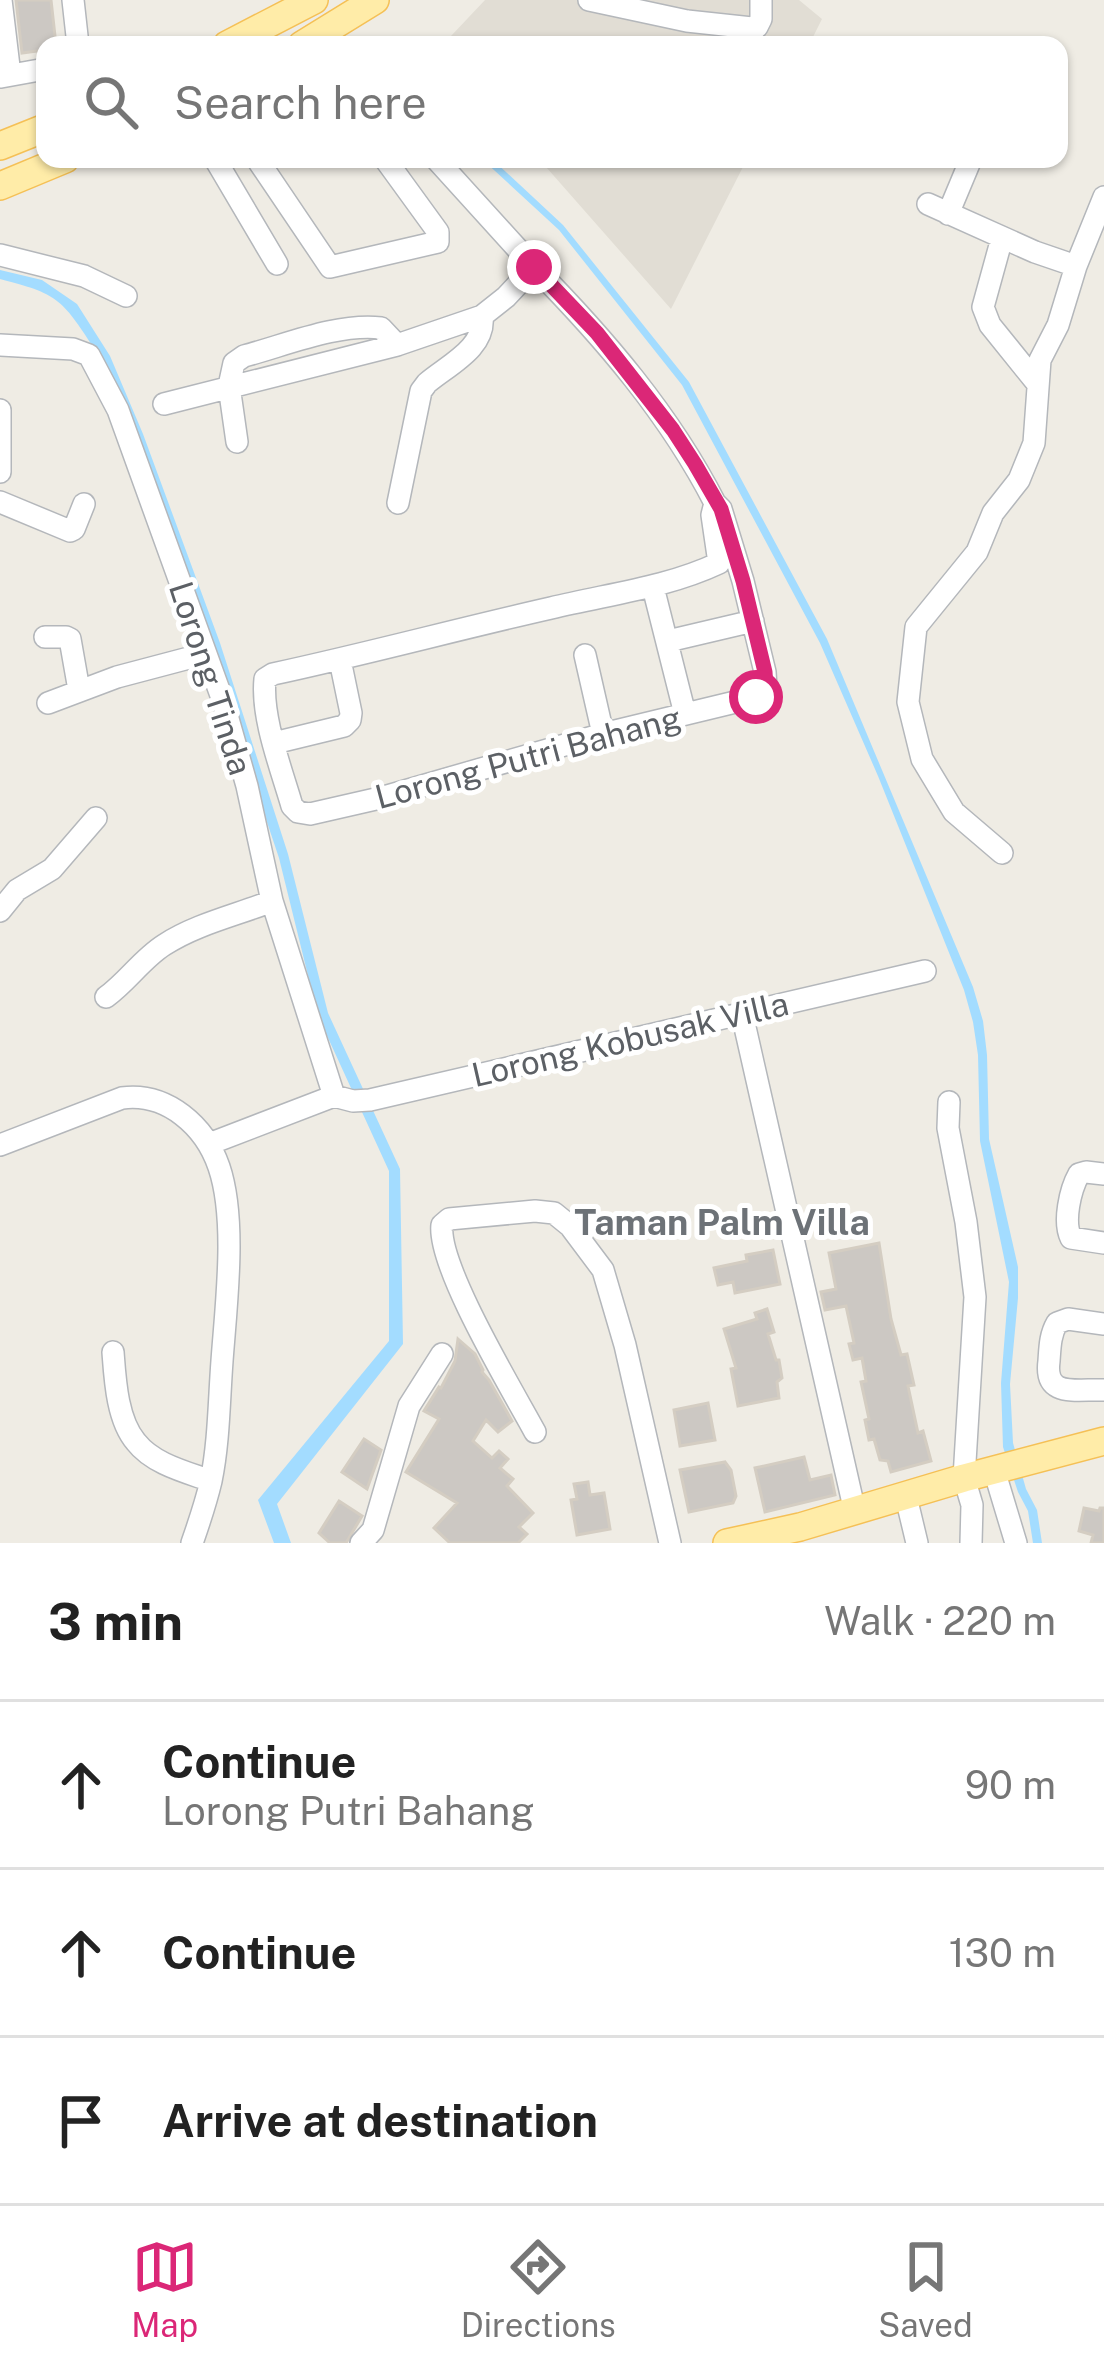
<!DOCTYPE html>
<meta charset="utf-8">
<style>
:root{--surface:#fff;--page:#f6f6f6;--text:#222;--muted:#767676;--line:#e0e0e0;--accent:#db2777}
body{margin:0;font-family:"Public Sans",sans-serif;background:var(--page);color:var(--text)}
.stop{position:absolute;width:36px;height:36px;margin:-27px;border:9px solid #db2777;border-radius:50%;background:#fff}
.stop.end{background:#db2777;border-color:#fff;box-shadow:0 3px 12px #0008}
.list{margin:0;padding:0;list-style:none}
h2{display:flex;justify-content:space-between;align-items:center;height:156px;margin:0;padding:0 48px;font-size:51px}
h2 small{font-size:39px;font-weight:400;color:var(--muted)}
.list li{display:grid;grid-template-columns:78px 1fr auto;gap:36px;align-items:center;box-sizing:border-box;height:168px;padding:0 48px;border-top:3px solid var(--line)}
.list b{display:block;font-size:45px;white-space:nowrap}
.list p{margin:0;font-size:39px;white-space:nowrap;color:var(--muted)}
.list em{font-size:39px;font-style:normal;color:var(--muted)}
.icon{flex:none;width:66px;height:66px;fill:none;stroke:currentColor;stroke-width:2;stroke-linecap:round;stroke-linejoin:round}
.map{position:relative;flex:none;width:1104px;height:1543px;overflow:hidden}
.search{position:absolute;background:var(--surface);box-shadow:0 3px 9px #0004;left:36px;right:36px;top:36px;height:132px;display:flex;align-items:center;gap:30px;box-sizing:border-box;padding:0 42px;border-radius:24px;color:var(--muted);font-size:45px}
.sheet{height:660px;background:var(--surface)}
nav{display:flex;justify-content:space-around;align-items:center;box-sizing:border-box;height:168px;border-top:3px solid var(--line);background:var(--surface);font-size:33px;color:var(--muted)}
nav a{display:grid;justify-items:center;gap:6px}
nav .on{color:var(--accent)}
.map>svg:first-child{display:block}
.education{fill:#e1ddd4}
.water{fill:#a3dcff}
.building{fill:#ccc8c3;stroke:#d4cdc2;stroke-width:3}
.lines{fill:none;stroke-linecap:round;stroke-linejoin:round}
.minor-casing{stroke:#b4b7bb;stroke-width:24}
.major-casing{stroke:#f5c056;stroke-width:30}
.minor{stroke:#fff;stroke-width:21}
.major{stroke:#ffeca8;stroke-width:27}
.route{stroke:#db2777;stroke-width:15}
.labels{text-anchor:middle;stroke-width:10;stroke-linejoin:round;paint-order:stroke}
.street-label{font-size:33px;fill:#5c6065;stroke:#fff}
.neighbourhood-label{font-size:36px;font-weight:bold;fill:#6d7277;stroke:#fff}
</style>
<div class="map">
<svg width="1104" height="1543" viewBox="0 0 1104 1543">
<rect width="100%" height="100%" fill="#efece4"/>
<!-- education -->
<path class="education" d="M485,0H799L822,19L809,45H458L451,36Z
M539,159H747L671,309Z"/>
<!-- water -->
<path class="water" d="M482,159H492L563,225L689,382L827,639L973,987L983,1021L987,1055L989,1139L1018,1267V1298L1010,1384L1013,1443L1026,1489L1037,1510L1042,1543H1033L1028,1511L1018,1492L1003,1447L1001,1383L1009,1282L980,1141L978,1055L973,1022L964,990L878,776L820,643L682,385L559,230Z
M0,270L42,280L77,304L110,356L143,434L220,643L288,854L328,1013L400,1169L403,1344L277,1504L291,1543H274L258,1500L389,1341V1171L318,1016L279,858L208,646L94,348C61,298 58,294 0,279Z"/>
<!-- building -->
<path class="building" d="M16,0H51L56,45H45V50L22,53Z
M879,1243L891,1319L901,1355L907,1354L914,1385L908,1386L918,1433L923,1431L931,1461L891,1472L888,1461L880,1460L874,1439L869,1440L865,1420L869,1419L861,1382L866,1381L862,1358L853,1360L849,1344L854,1343L846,1306L825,1310L821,1292L836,1289L829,1253Z
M773,1250L780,1284L735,1293L733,1282L718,1285L714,1268L747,1261L746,1255Z
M767,1309L774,1332L768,1334L776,1360H779L782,1378L777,1382L779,1398L738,1406L731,1369L736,1368L724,1329L757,1319L755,1313Z
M458,1339L475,1354L483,1370L482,1372L489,1380L512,1421L498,1432L486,1420L473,1441L492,1458L499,1451L508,1459L500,1468L513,1479L507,1486L533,1513L519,1527L527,1534L518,1543H450L434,1528L457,1503L406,1472L439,1419L424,1411L439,1387L441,1388L455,1361Z
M708,1403L715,1440L680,1446L674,1410Z
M364,1439L381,1450L367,1489L342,1472Z
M804,1457L810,1480L831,1475L835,1495L765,1512L755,1468Z
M725,1462L731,1470L736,1496L733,1503L689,1512L680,1470Z
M588,1482L590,1495L604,1493L610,1529L577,1535L571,1500L577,1499L574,1484Z
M339,1501L362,1516L346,1543H330L319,1533Z
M1084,1508L1099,1511L1100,1508H1104V1543H1091L1093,1535L1079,1531Z"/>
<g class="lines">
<defs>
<path id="minor" d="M1,0L10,75
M73,0L78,45
M589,0L687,21L752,28L757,27L761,19V0
M1,77L45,69
M215,159L277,264
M257,159L330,267L438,242V232L385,159
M928,204L1035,252L1076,266
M948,214L971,159
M1002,238L983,307L990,325L1036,382
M0,255L84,276L126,296
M534,267C604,338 670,415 715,503
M0,345L73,349L89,355L118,410L223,701L247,786L272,901L334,1096
M164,404L397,345L482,316L506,297L534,267L436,159
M0,410V472
M237,442L229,386L234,363L244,356C286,345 337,323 381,328L397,345
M0,502L70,531L74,529L84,504
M398,503L421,391L427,383C448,365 486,348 482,316
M715,503L721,509L743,581L765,672L766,688L756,697L603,734L380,798L310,814L298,812L292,806C281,768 261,717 265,679L273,674C366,654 458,629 551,608C608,594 666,588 719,563L712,515Z
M653,587L685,714
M45,637H66L70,639L79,690
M668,641L753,621
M585,655L603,734
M48,703L117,677L204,654
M274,743L344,726L350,720L351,713L340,660
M1002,853L954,812L922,759L908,702L916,627L977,552L993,513L1019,480L1034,443L1040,360L1058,325L1076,266L1104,197
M0,911L17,890L52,869L96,818
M106,997C127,982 142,959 164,945C196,924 237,915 272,901
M742,1014L855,1512
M334,1096L353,1101L370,1100L925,971
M949,1102L948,1128L966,1222L975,1297L964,1478L972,1505L971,1543
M209,1144L334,1096
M0,1145L122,1098C167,1092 205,1126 219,1167C237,1220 226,1305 222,1361C219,1401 219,1442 211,1481C206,1502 199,1523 192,1543
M1104,1174L1086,1172L1079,1174C1070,1190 1063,1222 1071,1238L1104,1243
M1104,1324L1068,1319L1057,1323C1050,1335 1050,1347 1049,1361C1044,1398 1075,1389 1104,1390
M113,1352C115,1379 117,1420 136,1442C153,1464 186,1472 211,1481
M535,1432C513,1391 437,1266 442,1225L449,1219L535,1211L554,1213L570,1226L603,1270L625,1345L670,1543
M994,1470L1016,1543
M906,1497L917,1543
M361,1543L373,1530L409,1406L442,1354"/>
<path id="major" d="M227,45L314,0
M302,45L375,0
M0,146L45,128
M0,186L65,159
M727,1543L800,1527L964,1478L1104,1441"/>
</defs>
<!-- minor casing -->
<use href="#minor" class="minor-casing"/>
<!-- major casing -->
<use href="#major" class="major-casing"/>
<!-- minor -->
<use href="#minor" class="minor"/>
<!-- major -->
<use href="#major" class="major"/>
</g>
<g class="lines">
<!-- route -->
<path class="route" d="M534,267L597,333L673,430L695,464L721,509L743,581L765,672L766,688L756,697"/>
</g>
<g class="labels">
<!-- street labels -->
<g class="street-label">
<text transform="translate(211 678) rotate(72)" y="12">Lorong Tinda</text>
<text transform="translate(528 757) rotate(-15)" y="12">Lorong Putri Bahang</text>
<text transform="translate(630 1039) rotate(-13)" y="12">Lorong Kobusak Villa</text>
</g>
<!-- neighbourhood labels -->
<g class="neighbourhood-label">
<text x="722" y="1235">Taman Palm Villa</text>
</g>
</g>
</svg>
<div class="stop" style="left:756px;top:697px"></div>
<div class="stop end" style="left:534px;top:267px"></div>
<div class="search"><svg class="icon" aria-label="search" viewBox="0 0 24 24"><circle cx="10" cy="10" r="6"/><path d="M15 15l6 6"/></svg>Search here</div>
</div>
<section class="sheet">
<h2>3 min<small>Walk · 220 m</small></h2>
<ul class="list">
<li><svg class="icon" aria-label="ahead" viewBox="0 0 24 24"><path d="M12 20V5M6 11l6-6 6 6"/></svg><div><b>Continue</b><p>Lorong Putri Bahang</p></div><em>90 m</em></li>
<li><svg class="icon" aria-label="ahead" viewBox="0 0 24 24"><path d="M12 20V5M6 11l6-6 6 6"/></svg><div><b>Continue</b></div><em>130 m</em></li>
<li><svg class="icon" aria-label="arrive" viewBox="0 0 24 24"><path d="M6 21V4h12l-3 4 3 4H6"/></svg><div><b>Arrive at destination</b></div></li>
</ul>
</section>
<nav>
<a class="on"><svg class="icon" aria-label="map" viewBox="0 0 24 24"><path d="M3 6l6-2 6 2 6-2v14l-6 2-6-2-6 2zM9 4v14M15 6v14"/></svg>Map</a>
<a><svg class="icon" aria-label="directions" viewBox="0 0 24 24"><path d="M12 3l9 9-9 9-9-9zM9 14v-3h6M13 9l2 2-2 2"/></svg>Directions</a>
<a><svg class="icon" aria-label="saved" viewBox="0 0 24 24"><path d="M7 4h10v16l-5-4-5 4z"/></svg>Saved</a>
</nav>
